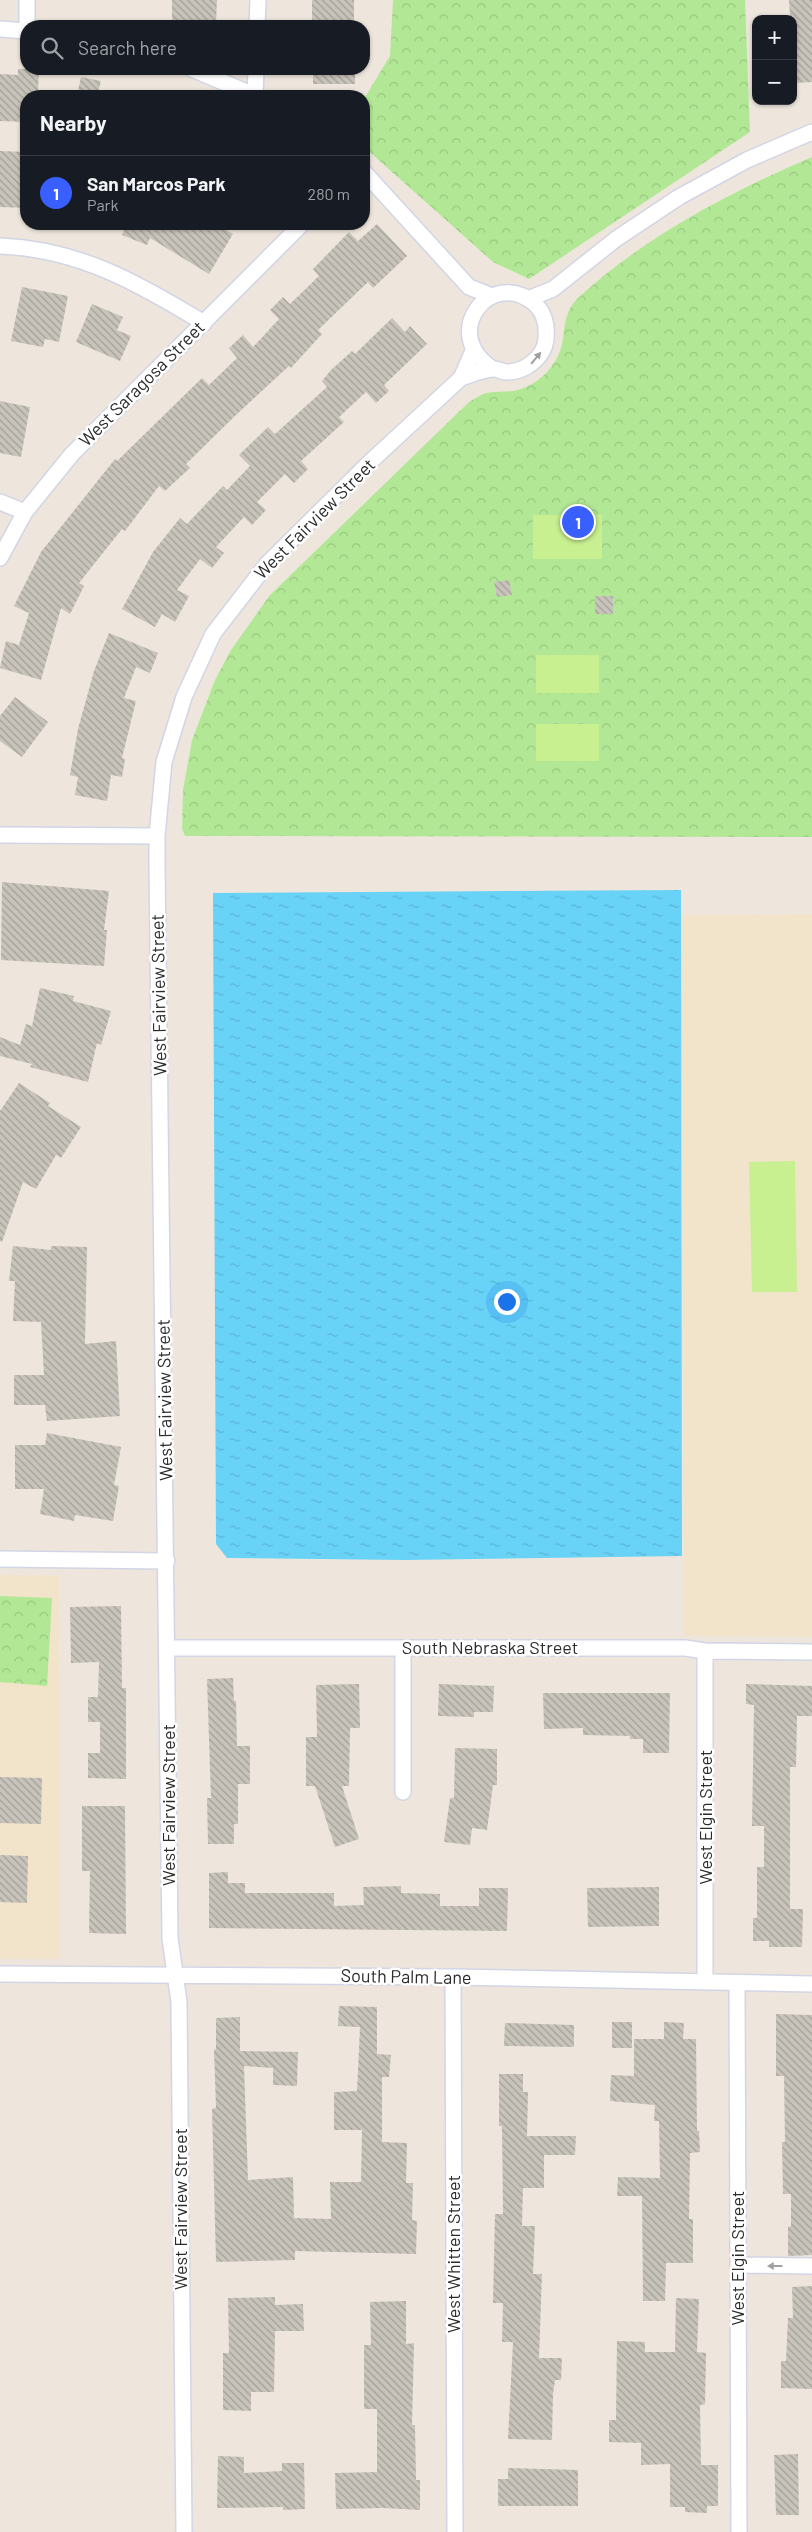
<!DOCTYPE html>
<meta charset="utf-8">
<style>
:root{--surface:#171b24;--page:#20242c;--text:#f1f3f6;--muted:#9ea1a6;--line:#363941;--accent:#395fff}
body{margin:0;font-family:Barlow,sans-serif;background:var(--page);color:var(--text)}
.controls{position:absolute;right:15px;top:15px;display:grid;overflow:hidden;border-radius:10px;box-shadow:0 1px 4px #0004}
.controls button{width:45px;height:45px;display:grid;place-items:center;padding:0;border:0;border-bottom:1px solid var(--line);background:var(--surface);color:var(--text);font:25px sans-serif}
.you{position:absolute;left:506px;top:1301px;width:18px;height:18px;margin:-12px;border:4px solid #fff;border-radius:50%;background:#1a73e8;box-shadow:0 0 0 8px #1a73e833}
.badge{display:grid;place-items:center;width:32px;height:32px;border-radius:50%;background:var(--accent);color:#fff;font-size:16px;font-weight:700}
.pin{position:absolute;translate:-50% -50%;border:2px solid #fff;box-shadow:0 1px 5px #0006}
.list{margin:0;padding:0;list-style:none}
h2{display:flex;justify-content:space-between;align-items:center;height:65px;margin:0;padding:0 20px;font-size:21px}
h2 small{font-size:16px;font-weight:400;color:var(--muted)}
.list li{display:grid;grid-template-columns:32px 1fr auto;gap:15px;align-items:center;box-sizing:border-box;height:75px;padding:0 20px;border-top:1px solid var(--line)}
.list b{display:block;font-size:19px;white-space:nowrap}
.list p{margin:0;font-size:16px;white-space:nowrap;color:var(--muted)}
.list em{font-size:16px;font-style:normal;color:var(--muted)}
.icon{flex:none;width:28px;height:28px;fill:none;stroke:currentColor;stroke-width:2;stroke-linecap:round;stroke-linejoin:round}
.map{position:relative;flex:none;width:812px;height:2532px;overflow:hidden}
.search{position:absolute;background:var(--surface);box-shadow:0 1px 4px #0004;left:20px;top:20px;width:350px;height:55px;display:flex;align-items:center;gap:12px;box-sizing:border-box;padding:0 18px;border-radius:20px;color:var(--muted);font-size:19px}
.panel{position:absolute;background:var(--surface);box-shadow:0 1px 4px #0004;left:20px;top:90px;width:350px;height:140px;border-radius:20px}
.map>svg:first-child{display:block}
.education{fill:#f1e4cb}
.park{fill:url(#park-crowns)}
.pitch{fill:#c8f090}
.water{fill:url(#water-ripples)}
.building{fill:url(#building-back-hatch)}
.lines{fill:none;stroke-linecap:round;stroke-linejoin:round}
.minor-casing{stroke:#d2d5e5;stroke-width:18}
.minor{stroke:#fff;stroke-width:15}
.oneway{fill:#a0a0a0}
.labels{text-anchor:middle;stroke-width:5;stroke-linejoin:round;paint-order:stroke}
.street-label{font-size:18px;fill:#2b2b2b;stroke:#fff}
</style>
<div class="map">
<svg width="812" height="2532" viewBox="0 0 812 2532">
<defs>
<pattern id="park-crowns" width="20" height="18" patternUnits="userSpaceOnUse" patternTransform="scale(1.25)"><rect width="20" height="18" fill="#b2e895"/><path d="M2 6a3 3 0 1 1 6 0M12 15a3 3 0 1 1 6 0" fill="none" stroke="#99c781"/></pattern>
<pattern id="water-ripples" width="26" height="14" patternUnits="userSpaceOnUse" patternTransform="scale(1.25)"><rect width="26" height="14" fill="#68d2f7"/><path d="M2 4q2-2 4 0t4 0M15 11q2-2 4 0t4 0" fill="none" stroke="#5ab4d4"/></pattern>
<pattern id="building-back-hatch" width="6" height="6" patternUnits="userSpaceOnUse" patternTransform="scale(1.25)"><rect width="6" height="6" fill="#c9c4bb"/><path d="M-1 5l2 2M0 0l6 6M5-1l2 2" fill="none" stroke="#a39f98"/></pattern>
</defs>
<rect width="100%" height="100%" fill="#eee6dc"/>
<!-- education -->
<path class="education" d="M812,914V1637L684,1636L681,915Z
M0,1575L59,1576L60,1959H0Z"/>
<!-- park -->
<path class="park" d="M393,0H745L750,132L529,279L493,262L364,147V99L390,56Z
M812,157V837L185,836L182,829L183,790L192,740L215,680L231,650L270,595L470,401C476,399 480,394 487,393C496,391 505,392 513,391C539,386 559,365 563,339C565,323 566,309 578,298C644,237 730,192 812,157Z
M0,1596L52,1598L47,1686L0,1682Z"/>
<!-- pitch -->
<path class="pitch" d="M533,515H602V559H533Z
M536,655H599V693H536Z
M536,724H599V761H536Z
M795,1161L797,1292H752L749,1162Z"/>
<!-- water -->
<path class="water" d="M681,890L682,1556L406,1560L227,1558L216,1544L213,893Z"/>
<!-- building -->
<path class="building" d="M172,0H217L216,23H172Z
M312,0H354V24L312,25Z
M789,0H812V82L793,83V16L790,17Z
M18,69H39L38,96H26V122L0,121V74L18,75Z
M313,69H355V84H313Z
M81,77L101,81L97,96H77Z
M0,151L26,152V208L0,207Z
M126,224H173L182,229L186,224H216L233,234L209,274L150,238L147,245L122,235Z
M377,224L407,256L373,288L368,282L318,330L322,334L291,368L289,366L237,414L186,464L190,468L165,491L159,486L125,531L122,529L79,583L84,586L70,614L61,608L41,680L0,668L6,641L19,645L29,613L14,606L41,552L115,459L117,461L202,378L209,385L237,358L229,348L243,335L253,347L279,319L270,310L283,297L290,304L319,276L313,269L349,232L358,241Z
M22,287L68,296L59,342L45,339L43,347L11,341Z
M92,304L123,317L117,330L131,336L120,361L76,342Z
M392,318L405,332L410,326L427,344L384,385L389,391L376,403L366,392L339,417L344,422L301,461L308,469L294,483L285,474L257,502L266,510L252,525L244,517L216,547L224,553L212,568L200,559L177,590L189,596L175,622L162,614L155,627L122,609L153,552L180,518L187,524L223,486L227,490L250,466L239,455L268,427L275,434L327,387L322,381L331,370L352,351L355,354Z
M0,401L30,407L21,457L0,453Z
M509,580L512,595L497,597L494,582Z
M595,596H613V614H595Z
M109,633L158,653L150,673L136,667L124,698L136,701L122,758L125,759L122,777L111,775L107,801L75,795L78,777L70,775L78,729L94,671Z
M15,697L48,722L22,757L0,741V716Z
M2,882L109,891L104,930H107L104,966L1,960Z
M40,988L74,996L73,1001L111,1011L101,1045L97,1043L88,1082L30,1067L32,1064L0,1056V1037L20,1045L26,1024L32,1026Z
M19,1083L50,1103L48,1106L81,1127L61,1158L56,1155L36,1189L23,1182L2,1242L0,1241V1111Z
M13,1246L51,1250V1246L87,1247L85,1344L116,1341L120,1416L47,1421L45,1405H14V1375H44L41,1322L13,1321L15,1281H9Z
M47,1433L121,1447L114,1485L119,1486L113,1521L75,1515L74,1521L40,1514L44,1489H15V1445H45Z
M121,1606L122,1688H126V1779L88,1778V1753H100V1722H88V1697H98L99,1662L71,1663L70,1607Z
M233,1678L234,1701H236L237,1746H250V1784H238V1824H234V1844H208L207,1798H211L207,1679Z
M359,1684L360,1728H350L349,1786H342L359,1839L335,1847L315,1786H306V1737H317L316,1685Z
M439,1684L494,1686L493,1712H474V1717L438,1716Z
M746,1684L812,1686V1716H797L796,1767H790V1909H803L802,1947H769V1941H753V1918H757V1867H764V1826H752L754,1705L746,1704Z
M543,1693H670L669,1753H643V1739H630V1736L583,1735V1728L544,1729Z
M455,1748L497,1749V1785H493L487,1830L472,1828L470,1845L444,1842L450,1798H454Z
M0,1777L42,1778L41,1824L0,1823Z
M82,1806H125L126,1934L89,1933L90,1871H82Z
M0,1855L28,1856L27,1903L0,1902Z
M228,1872V1883H245V1893H334V1906L364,1905L363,1887L401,1886V1893L440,1894V1906H479V1888H508L507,1931L209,1928V1873Z
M659,1887V1926L588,1927L587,1888Z
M339,2006L377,2007V2054L391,2055L389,2077H382V2142L407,2143L406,2183H413L412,2220L417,2221L416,2254L295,2251V2260L216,2262L212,2109L216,2108L214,2050L216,2049V2018L240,2017V2051L298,2052L297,2086L273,2085V2068L244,2066L248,2180L293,2177L294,2218L331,2219L330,2182H361L362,2130H334V2092L357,2091L360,2027L338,2026Z
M776,2014L812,2015V2255L788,2256V2227L791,2226V2194H783L782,2142H785L784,2076H776Z
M612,2022H632V2048H612Z
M664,2022L684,2023L683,2039H696L697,2131H699L700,2152L690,2153L689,2219H693V2263H666L665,2301H643L642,2196H617L618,2177L660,2178L659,2121H654L655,2105L610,2101L611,2075L634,2076V2039H664Z
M505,2023L574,2025V2047L504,2046Z
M499,2074H523V2092H528L527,2136H576L575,2155H544V2188H523L522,2226H535L533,2274H542L539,2358H562L561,2380H555L553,2394L552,2440L508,2439L513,2342H502L503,2303H493L495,2214H503L502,2126H499Z
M812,2286V2389L781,2388V2361H786L788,2318H793L792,2287Z
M275,2297V2305L303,2304L304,2331H275L274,2392H251V2411L223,2410V2353H229L228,2298Z
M676,2298L699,2299L697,2352L706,2353L705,2404L700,2405L701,2465H718V2506H707V2513L685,2512V2507H670V2464L641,2465V2443L609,2442V2420H616L617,2341L645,2342V2352H675Z
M406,2301V2344L414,2343L412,2425H415L416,2480H420V2510L383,2508L336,2509L335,2473L377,2472V2409H364V2345H371L370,2302Z
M798,2454L799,2515H776L774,2455Z
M218,2456L244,2457V2473L282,2471V2463H304L305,2509L283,2510V2507L217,2508Z
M508,2468L578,2470V2506H498V2479H508Z"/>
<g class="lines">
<defs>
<path id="minor" d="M27,26V0
M257,26L258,0
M0,29L26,31
M192,69L256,96
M255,96L256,69
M364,172L469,287L492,296
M0,246C79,249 138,283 204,323
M528,299L553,289L616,239L679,197L747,160L812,132
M461,378C470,375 484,369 494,369C498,369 501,371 505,372C524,373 544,358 546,339C547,327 545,313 535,304C491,266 438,334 493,369
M0,502L25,512
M0,558L25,512L72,454L302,224
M0,835L157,836
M0,1559L167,1561
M168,1648H685L705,1651L812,1652
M403,1648V1792
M705,1651V1982
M0,1974L453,1977L812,1984
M453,1977L455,2532
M737,1984L739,2532
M738,2265L812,2266
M184,2532L179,2002L170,1938L157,867V836L164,762L184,697L213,634L267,564L370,462L461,378L473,351"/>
</defs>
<!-- minor casing -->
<use href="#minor" class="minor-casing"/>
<!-- minor -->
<use href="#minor" class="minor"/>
</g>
<!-- one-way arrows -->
<defs><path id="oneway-solid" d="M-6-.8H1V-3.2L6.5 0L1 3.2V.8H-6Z" transform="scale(1.25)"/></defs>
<g class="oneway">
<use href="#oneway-solid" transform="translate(536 358) rotate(-50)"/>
<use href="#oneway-solid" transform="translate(775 2266) rotate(-180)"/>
</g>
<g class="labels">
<!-- street labels -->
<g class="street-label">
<text transform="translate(142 384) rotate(-45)" y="6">West Saragosa Street</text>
<text transform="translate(315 519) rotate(-45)" y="6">West Fairview Street</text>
<text transform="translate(159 995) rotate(-91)" y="6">West Fairview Street</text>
<text transform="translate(165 1400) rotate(-91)" y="6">West Fairview Street</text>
<text x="490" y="1654">South Nebraska Street</text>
<text transform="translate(169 1805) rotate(-90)" y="6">West Fairview Street</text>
<text transform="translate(706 1817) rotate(-90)" y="6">West Elgin Street</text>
<text transform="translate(406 1977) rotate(1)" y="6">South Palm Lane</text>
<text transform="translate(181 2209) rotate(-90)" y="6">West Fairview Street</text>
<text transform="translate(454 2254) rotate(-90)" y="6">West Whitten Street</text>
<text transform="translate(738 2258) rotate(-90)" y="6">West Elgin Street</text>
</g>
</g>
</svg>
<div class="controls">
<button>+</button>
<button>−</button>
</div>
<div class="you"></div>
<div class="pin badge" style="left:578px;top:522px">1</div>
<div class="search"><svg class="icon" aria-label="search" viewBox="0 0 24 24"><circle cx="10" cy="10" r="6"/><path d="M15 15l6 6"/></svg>Search here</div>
<section class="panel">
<h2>Nearby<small></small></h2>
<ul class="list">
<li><span class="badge">1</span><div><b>San Marcos Park</b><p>Park</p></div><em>280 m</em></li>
</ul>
</section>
</div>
